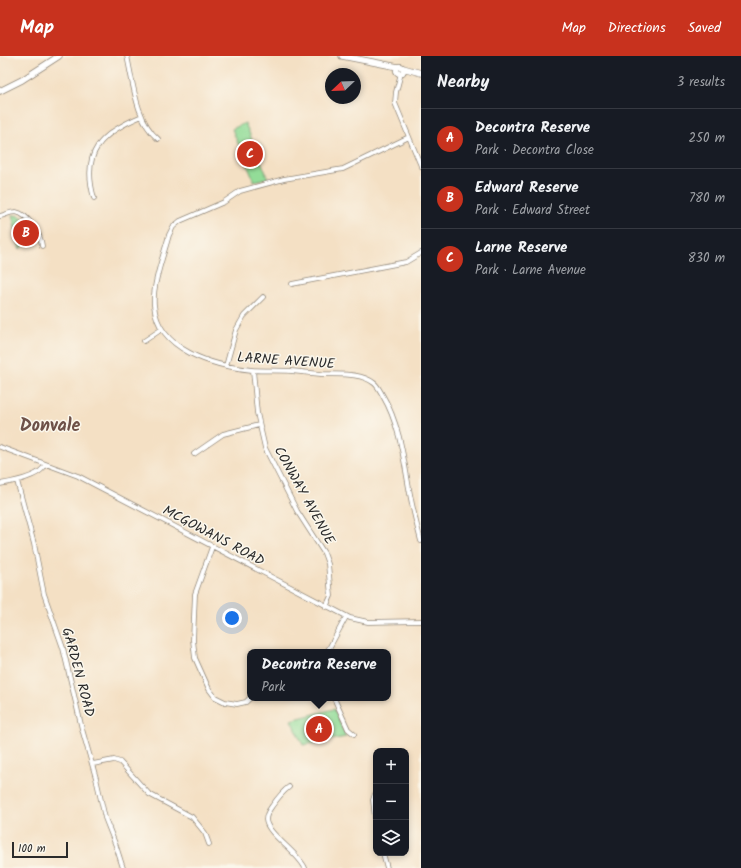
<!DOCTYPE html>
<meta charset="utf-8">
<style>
:root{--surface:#171b24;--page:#242831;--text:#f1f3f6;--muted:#9ea1a6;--line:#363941;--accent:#c8321e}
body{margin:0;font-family:Kalam,sans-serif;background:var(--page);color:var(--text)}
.controls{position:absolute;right:12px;bottom:12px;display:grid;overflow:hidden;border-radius:8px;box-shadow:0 2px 6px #0003}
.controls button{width:36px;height:36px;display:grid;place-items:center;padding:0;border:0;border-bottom:1px solid var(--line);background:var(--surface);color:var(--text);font:20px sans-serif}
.compass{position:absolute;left:325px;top:12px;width:36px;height:36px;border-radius:50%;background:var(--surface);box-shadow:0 2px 6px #0003;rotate:247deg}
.scale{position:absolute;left:12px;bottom:10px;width:56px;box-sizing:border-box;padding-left:4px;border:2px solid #2b2b2b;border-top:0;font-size:11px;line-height:14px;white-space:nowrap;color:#2b2b2b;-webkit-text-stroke:3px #fbf7ec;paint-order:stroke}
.you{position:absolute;left:232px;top:562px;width:14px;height:14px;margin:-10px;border:3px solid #fff;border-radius:50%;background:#1a73e8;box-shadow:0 0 0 6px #1a73e833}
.badge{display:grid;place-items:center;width:26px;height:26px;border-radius:50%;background:var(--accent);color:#fff;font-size:13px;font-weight:700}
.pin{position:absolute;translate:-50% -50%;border:2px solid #fff;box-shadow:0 1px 4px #0006}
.popup{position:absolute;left:247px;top:593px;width:144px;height:52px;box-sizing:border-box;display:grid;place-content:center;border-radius:8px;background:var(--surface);filter:drop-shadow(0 1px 3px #0005);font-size:13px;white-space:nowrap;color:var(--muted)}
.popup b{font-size:15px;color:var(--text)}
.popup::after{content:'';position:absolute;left:50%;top:100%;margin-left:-8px;border:8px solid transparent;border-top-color:var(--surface)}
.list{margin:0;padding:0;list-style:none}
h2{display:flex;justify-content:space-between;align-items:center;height:52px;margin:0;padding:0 16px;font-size:17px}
h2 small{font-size:13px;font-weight:400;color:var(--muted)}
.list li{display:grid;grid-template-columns:26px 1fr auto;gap:12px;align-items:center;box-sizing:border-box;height:60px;padding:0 16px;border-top:1px solid var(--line)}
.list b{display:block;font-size:15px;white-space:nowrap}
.list p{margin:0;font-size:13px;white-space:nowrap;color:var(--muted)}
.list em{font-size:13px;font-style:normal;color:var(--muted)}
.icon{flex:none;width:22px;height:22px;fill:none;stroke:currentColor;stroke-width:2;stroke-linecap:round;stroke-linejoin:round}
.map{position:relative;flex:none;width:421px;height:812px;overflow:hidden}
header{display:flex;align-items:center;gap:24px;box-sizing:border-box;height:56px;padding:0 20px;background:var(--accent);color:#fff}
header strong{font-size:19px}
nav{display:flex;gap:22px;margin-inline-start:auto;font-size:14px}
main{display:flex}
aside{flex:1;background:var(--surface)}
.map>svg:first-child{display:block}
.green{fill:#93dc98;stroke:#5f8462}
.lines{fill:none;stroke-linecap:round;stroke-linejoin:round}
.minor-casing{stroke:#908678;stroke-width:5.5}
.tertiary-casing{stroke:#908678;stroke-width:7}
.minor{stroke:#fff;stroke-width:4}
.tertiary{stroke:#fff;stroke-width:5.5}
.labels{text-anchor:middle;stroke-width:3;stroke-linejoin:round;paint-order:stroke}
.street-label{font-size:14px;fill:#2b2b2b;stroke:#fbf7ec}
.district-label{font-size:18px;font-weight:bold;fill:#6e5148;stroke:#fbf7ec}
</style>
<header>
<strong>Map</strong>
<nav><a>Map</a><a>Directions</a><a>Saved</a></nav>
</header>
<main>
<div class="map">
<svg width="421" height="812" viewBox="0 0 421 812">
<rect width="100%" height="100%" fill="#fbf7ec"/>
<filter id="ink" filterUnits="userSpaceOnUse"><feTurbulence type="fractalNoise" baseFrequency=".025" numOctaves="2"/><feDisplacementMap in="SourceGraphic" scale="8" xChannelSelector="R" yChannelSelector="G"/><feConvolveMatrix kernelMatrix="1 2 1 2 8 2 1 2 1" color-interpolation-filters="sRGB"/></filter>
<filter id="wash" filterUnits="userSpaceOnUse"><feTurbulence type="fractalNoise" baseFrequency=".012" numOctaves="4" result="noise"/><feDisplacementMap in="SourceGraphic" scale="16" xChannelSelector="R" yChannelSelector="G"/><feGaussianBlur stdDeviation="0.9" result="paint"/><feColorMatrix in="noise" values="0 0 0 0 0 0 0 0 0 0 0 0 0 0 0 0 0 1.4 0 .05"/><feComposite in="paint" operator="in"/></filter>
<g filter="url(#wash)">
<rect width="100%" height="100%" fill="#f4e0c4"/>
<!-- green -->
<path class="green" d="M245,67L268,122L254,125L232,73Z
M12,159C23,158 31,170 36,179L20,193Z
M334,653L346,681L303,689L291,664Z"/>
</g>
<g filter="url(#ink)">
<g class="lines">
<defs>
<path id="minor" d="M127,0C133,26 136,65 158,83
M401,17L396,36L395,47L421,110
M409,81L343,113L284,123L240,135L224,146L180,165L173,171L169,179C164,198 152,229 154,249C158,295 214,310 252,314C265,315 278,314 291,315C301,316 311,317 321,318C338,319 360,316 374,327C378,330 380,335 383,340C400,369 404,405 410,438C413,454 417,470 421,485
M94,142C81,96 101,77 142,60
M0,160C5,159 10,156 16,156C28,158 41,179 42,190
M292,228L406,206L421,197
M144,285L162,273
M226,310L236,274L244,260L263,241
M253,314L257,357L265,392L297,455L324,497L328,508L331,540L326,551
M0,391L78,420L350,562L368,566L421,565
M194,398L223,378L259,369
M17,425L34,488L44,538L63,592L82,673L96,722L105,762L116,790L123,812
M0,428C12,426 40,421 45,409
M212,491L195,538L193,584L195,602L209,633L215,641L225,646L237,648L246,646L250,642
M327,596L346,561
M334,642L348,673L354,678
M93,708L114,704L120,706L149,738L192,761L205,777L209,788
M289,731C282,736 277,743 272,750C269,754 266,759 266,764C267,778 298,796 305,812
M375,738L373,744L376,770
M383,797L387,812"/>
<path id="tertiary" d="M342,0L398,11
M396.5 14a3.5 3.5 0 1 1 7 0a3.5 3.5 0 1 1-7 0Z
M403,12L421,17
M0,35L22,24L59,0"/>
</defs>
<!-- minor casing -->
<use href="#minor" class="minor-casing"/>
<!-- tertiary casing -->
<use href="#tertiary" class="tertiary-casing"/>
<!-- minor -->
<use href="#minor" class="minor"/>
<!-- tertiary -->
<use href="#tertiary" class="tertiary"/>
</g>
</g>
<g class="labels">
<!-- street labels -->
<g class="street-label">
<text transform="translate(286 304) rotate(4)" y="5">LARNE AVENUE</text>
<text transform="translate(305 439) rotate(61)" y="5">CONWAY AVENUE</text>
<text transform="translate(214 479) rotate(28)" y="5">MCGOWANS ROAD</text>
<text transform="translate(79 616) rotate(75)" y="5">GARDEN ROAD</text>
</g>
<!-- district labels -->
<g class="district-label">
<text x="50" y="375">Donvale</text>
</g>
</g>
</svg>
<div class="controls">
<button>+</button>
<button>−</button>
<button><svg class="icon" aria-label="layers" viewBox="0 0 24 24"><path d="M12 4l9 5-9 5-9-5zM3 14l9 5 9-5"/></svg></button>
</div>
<svg class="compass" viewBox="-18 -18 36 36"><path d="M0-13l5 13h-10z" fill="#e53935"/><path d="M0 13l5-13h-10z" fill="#9ea1a6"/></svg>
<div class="scale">100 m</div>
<div class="you"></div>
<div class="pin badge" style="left:319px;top:673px">A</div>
<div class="popup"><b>Decontra Reserve</b>Park</div>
<div class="pin badge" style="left:26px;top:177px">B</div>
<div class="pin badge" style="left:250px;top:98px">C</div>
</div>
<aside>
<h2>Nearby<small>3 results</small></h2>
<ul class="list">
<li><span class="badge">A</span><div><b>Decontra Reserve</b><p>Park · Decontra Close</p></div><em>250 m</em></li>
<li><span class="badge">B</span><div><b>Edward Reserve</b><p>Park · Edward Street</p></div><em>780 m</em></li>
<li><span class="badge">C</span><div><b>Larne Reserve</b><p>Park · Larne Avenue</p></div><em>830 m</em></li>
</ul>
</aside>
</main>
